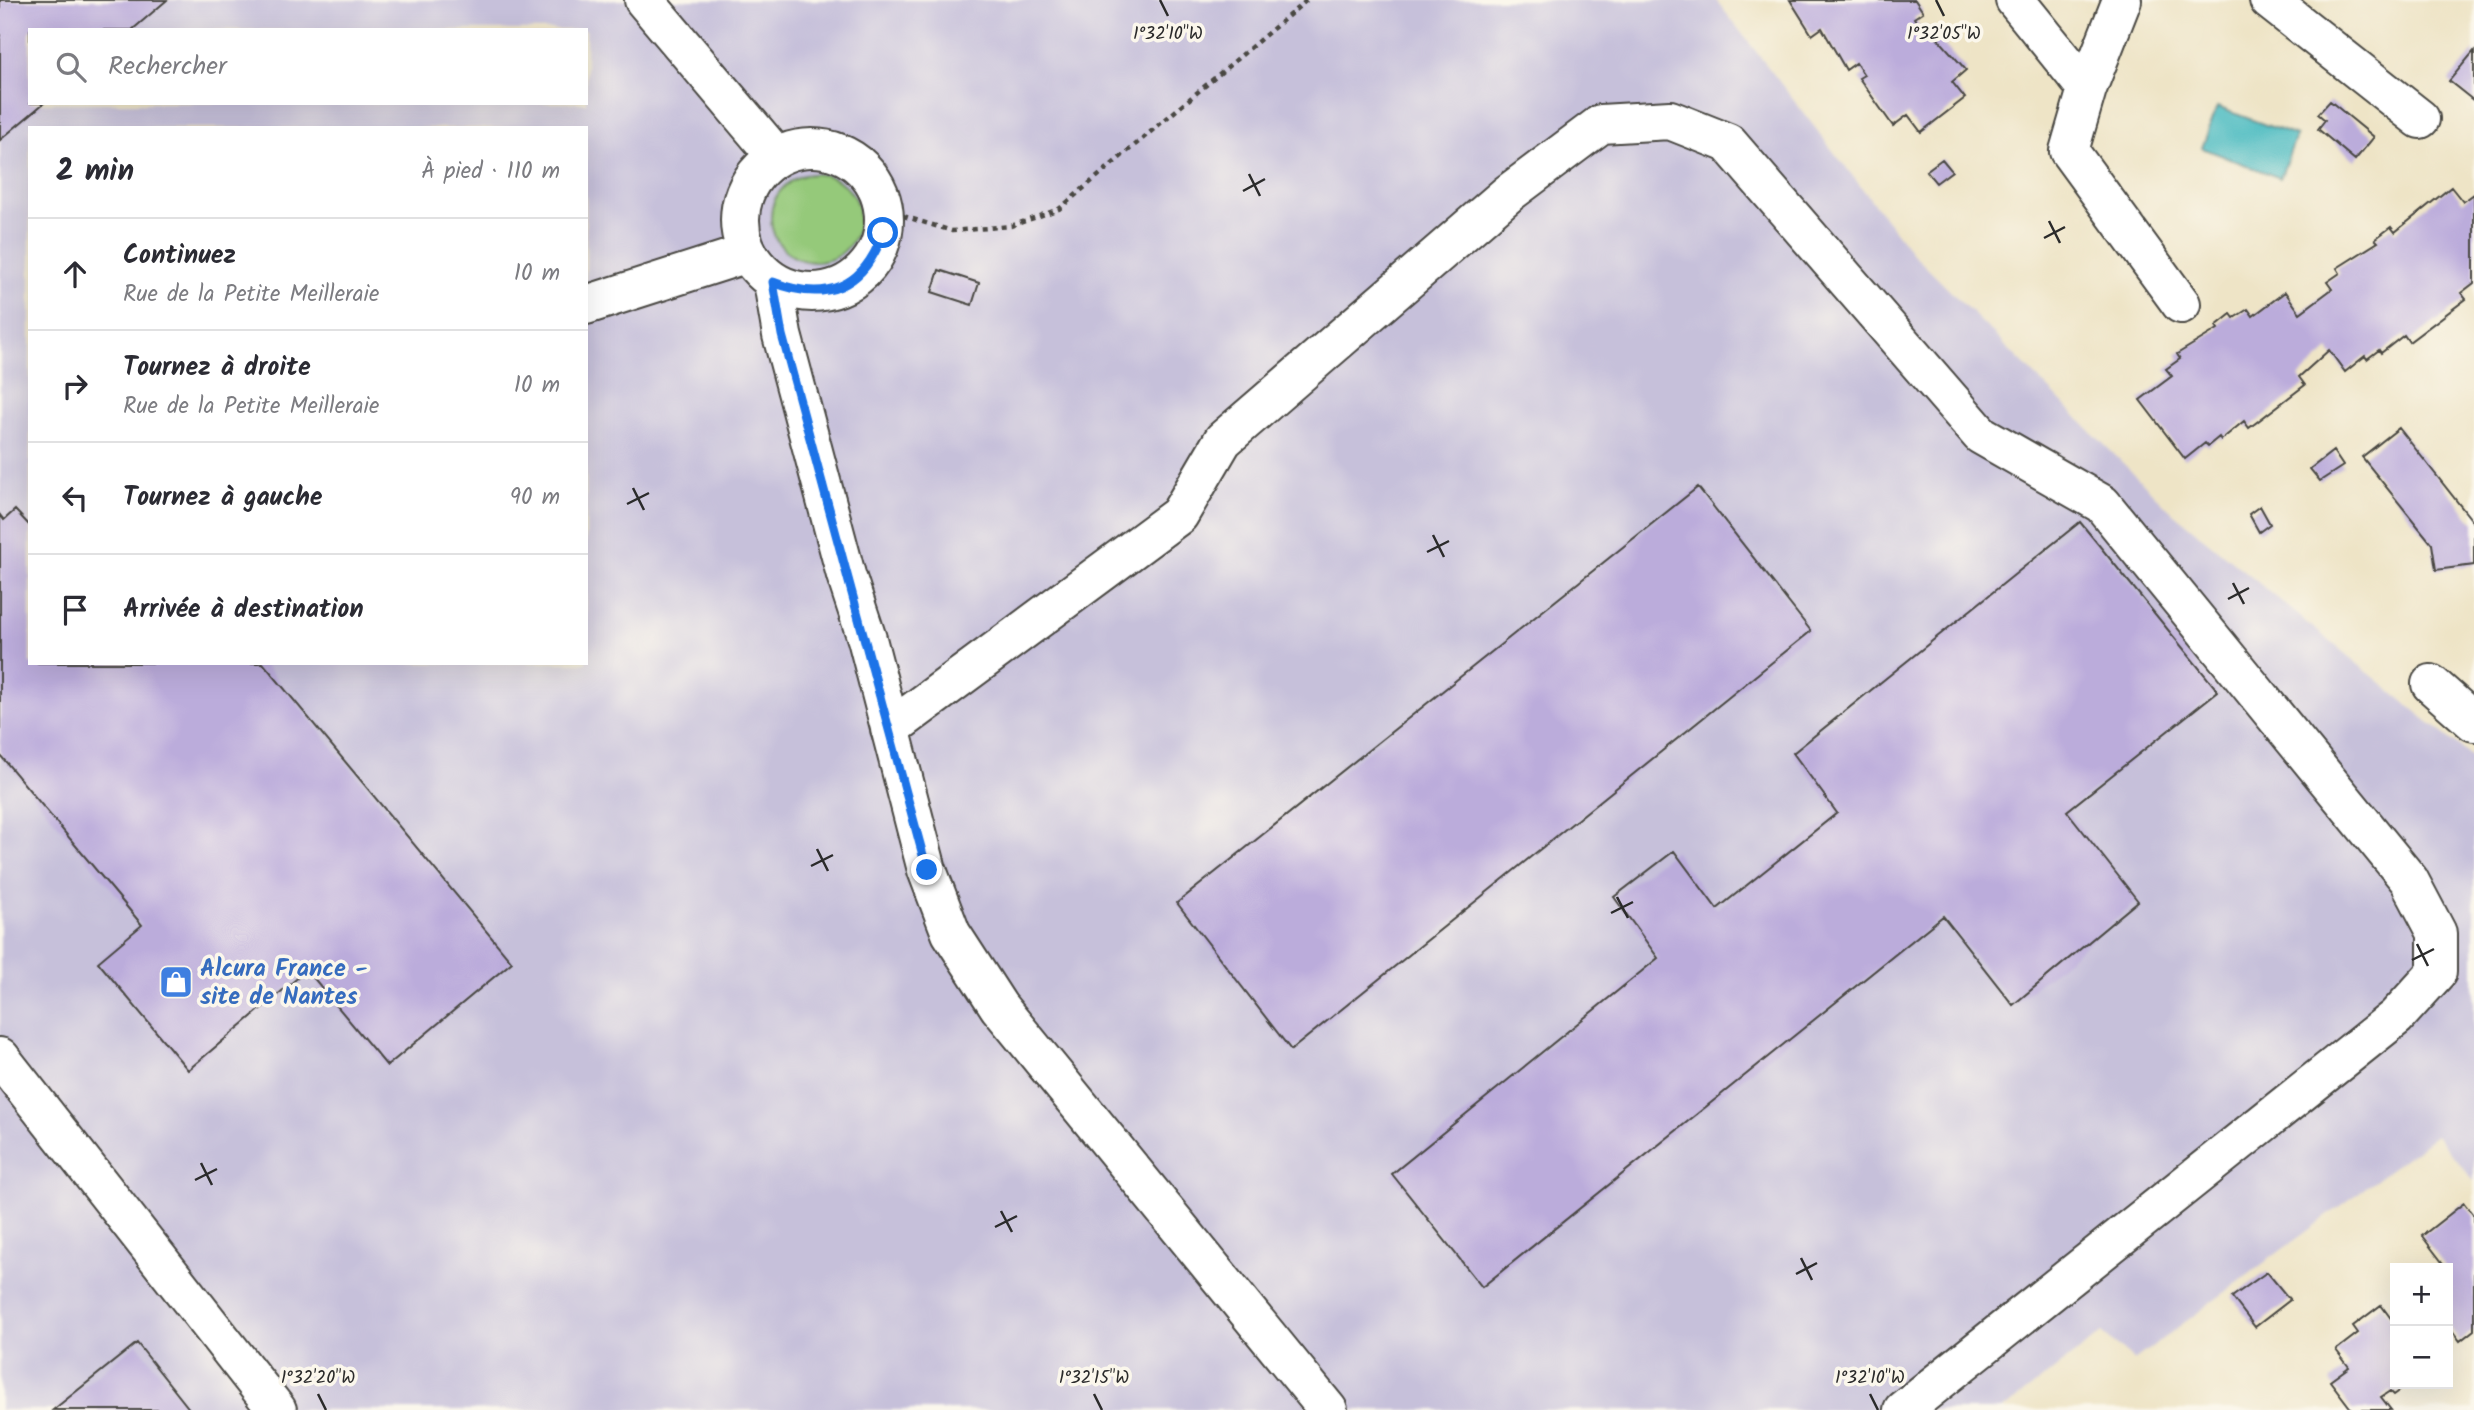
<!DOCTYPE html>
<html lang="fr">
<meta charset="utf-8">
<style>
:root{--surface:#fff;--page:#f2f2f3;--text:#2b2b33;--muted:#7c7c81;--line:#e1e1e2}
body{margin:0;font-family:Kalam,sans-serif;background:var(--page);color:var(--text)}
.controls{position:absolute;right:21px;bottom:21px;display:grid;overflow:hidden;border-radius:0px;box-shadow:0 7px 28px #0002}
.controls button{width:63px;height:63px;display:grid;place-items:center;padding:0;border:0;border-bottom:2px solid var(--line);background:var(--surface);color:var(--text);font:35px sans-serif}
.stop{position:absolute;width:21px;height:21px;margin:-16px;border:5px solid #1a73e8;border-radius:50%;background:#fff}
.stop.end{background:#1a73e8;border-color:#fff;box-shadow:0 2px 7px #0008}
.list{margin:0;padding:0;list-style:none}
h2{display:flex;justify-content:space-between;align-items:center;height:91px;margin:0;padding:0 28px;font-size:30px}
h2 small{font-size:23px;font-weight:400;color:var(--muted)}
.list li{display:grid;grid-template-columns:46px 1fr auto;gap:21px;align-items:center;box-sizing:border-box;height:112px;padding:0 28px;border-top:2px solid var(--line)}
.list b{display:block;font-size:26px;white-space:nowrap}
.list p{margin:0;font-size:23px;white-space:nowrap;color:var(--muted)}
.list em{font-size:23px;font-style:normal;color:var(--muted)}
.icon{flex:none;width:38px;height:38px;fill:none;stroke:currentColor;stroke-width:2;stroke-linecap:round;stroke-linejoin:round}
.map{position:relative;flex:none;width:2474px;height:1410px;overflow:hidden}
.search{position:absolute;background:var(--surface);box-shadow:0 7px 28px #0002;left:28px;top:28px;width:560px;height:77px;display:flex;align-items:center;gap:18px;box-sizing:border-box;padding:0 24px;border-radius:0px;color:var(--muted);font-size:26px}
.panel{position:absolute;background:var(--surface);box-shadow:0 7px 28px #0002;left:28px;top:126px;width:560px;height:539px;border-radius:0px}
.map>svg:first-child{display:block}
.industrial{fill:#c6c0da;fill-rule:evenodd}
.green{fill:#95c97a;stroke:#607a52;stroke-width:2}
.water{fill:#4cbbc1;stroke:#3c7376;stroke-width:2}
.building{fill:#bbacdb}
.lines{fill:none;stroke-linecap:round;stroke-linejoin:round}
.minor-casing{stroke:#484742;stroke-width:42}
.path{stroke:#484742;stroke-width:4.5;stroke-dasharray:5 5;stroke-linecap:butt}
.minor{stroke:#fff;stroke-width:38}
.route{stroke:#1a73e8;stroke-width:9}
.ticks{fill:none;stroke:#2b2b2b;stroke-width:2.5}
.labels{text-anchor:middle;stroke-width:7;stroke-linejoin:round;paint-order:stroke}
.shop-label{font-size:24px;font-weight:bold;fill:#366cbe;stroke:#fbf7ec;text-anchor:start}
.ticks-label{font-size:18px;text-anchor:middle;fill:#2b2b2b;stroke:#fbf7ec;stroke-width:7;stroke-linejoin:round;paint-order:stroke}
</style>
<div class="map">
<svg width="2474" height="1410" viewBox="0 0 2474 1410">
<rect width="100%" height="100%" fill="#fbf7ec"/>
<filter id="ink" filterUnits="userSpaceOnUse"><feTurbulence type="fractalNoise" baseFrequency=".0143" numOctaves="2"/><feDisplacementMap in="SourceGraphic" scale="14" xChannelSelector="R" yChannelSelector="G"/><feConvolveMatrix kernelMatrix="1 2 1 2 8 2 1 2 1" color-interpolation-filters="sRGB"/></filter>
<filter id="wash" filterUnits="userSpaceOnUse"><feTurbulence type="fractalNoise" baseFrequency=".00686" numOctaves="4" result="noise"/><feDisplacementMap in="SourceGraphic" scale="28" xChannelSelector="R" yChannelSelector="G"/><feGaussianBlur stdDeviation="1.57" result="paint"/><feColorMatrix in="noise" values="0 0 0 0 0 0 0 0 0 0 0 0 0 0 0 0 0 1.4 0 .05"/><feComposite in="paint" operator="in"/></filter>
<g filter="url(#wash)">
<rect width="100%" height="100%" fill="#eee4c6"/>
<!-- industrial -->
<path class="industrial" d="M0,0H1716L1913,254L2173,513L2474,759V1181L2436,1135L2134,1360L2102,1333L2002,1410H0ZM30,30H586V103H30ZM30,128H586V663H30Z"/>
<!-- green -->
<path class="green" d="M771 218a44 44 0 1 1 88 0a44 44 0 1 1-88 0Z"/>
<!-- water -->
<path class="water" d="M2217,107L2296,136L2280,178L2202,148Z"/>
<g id="blocks">
<!-- building -->
<path class="building" d="M0,0H167L132,30H30V103H44L0,140Z
M1790,0H1915L1923,12L1914,18L1922,30L1927,26L1966,70L1952,82L1965,98L1921,132L1908,115L1893,126L1859,78L1864,75L1856,63L1846,70L1822,28L1812,35Z
M2474,51V101L2449,81Z
M2330,101L2374,137L2355,160L2318,129L2325,120L2318,114Z
M1942,159L1952,171L1936,183L1926,171Z
M2451,187L2463,202L2474,194V283L2461,293L2466,299L2409,342L2404,335L2381,353L2379,350L2367,359L2365,356L2345,372L2329,350L2299,377L2305,385L2249,428L2244,421L2221,440L2219,437L2208,446L2205,443L2185,459L2140,400L2172,376L2166,369L2180,359L2177,354L2218,329L2216,326L2231,314L2234,318L2248,309L2253,316L2285,292L2300,313L2332,289L2327,282L2340,273L2337,268L2378,242L2375,239L2391,227L2395,232Z
M939,270L979,283L972,305L932,292Z
M2399,428L2474,523V565L2436,570L2432,544L2362,457Z
M2333,451L2343,466L2320,481L2310,469Z
M1698,487L1811,631L1291,1050L1177,903Z
M2260,506L2270,524L2259,532L2249,514Z
M15,510L30,526V663H263L512,962L387,1066L307,970L188,1070L98,962L142,925L0,755V515L4,520Z
M2080,522L2218,691L2067,811L2138,901L2013,1005L1943,916L1482,1287L1392,1174L1658,958L1614,897L1674,851L1717,909L1837,813L1793,753Z
M2464,1203L2474,1216V1330L2460,1341L2448,1325V1268H2442L2445,1266L2422,1236Z
M2267,1272L2290,1300L2255,1327L2232,1297Z
M2381,1305L2395,1324V1384H2409L2394,1395L2390,1391L2381,1397L2391,1410H2352L2330,1381L2349,1367L2336,1350L2358,1333L2353,1326Z
M137,1343L190,1410H53Z"/>
</g>
</g>
<g filter="url(#ink)">
<use href="#blocks" fill-opacity="0" stroke="#484742" stroke-width="2"/>
<g class="lines">
<defs>
<path id="minor" d="M644,0L777,157
M2015,0L2087,89
M2122,0L2087,89L2069,151L2181,304
M2269,0L2420,119
M740 220a72 72 0 1 1 144 0a72 72 0 1 1-144 0Z
M773,282L782,335L846,575L867,639L927,870L951,933L999,1007L1328,1410
M586,305L748,253
M2431,684L2474,722
M890,729L1179,515L1223,440L1509,193L1601,124L1670,120L1728,143L1981,435L2102,504L2409,880L2437,933V972L2396,1017L1903,1410
M0,1057L277,1410"/>
</defs>
<!-- minor casing -->
<use href="#minor" class="minor-casing"/>
<!-- path -->
<path class="path" d="M884,210L952,231L1011,226L1059,209L1307,0"/>
<!-- minor -->
<use href="#minor" class="minor"/>
</g>
</g>
<g class="lines" filter="url(#ink)">
<!-- route -->
<path class="route" d="M883,233C864,288 826,303 773,282L782,335L927,870"/>
</g>
<!-- ticks -->
<path class="ticks" d="M1160,0L1168,16M1936,0L1944,16M1249,174L1260,196M1243,191L1265,179M2049,221L2060,243M2044,238L2065,227M633,488L644,510M627,504L649,493M1433,535L1444,557M1427,552L1449,541M2233,583L2244,604M2228,599L2249,588M817,849L828,871M811,866L833,855M1617,897L1628,918M1611,913L1633,902M2417,944L2428,966M2412,960L2434,949M201,1163L212,1185M195,1180L217,1169M1001,1211L1012,1232M995,1227L1017,1216M1801,1258L1812,1280M1796,1274L1817,1263M318,1394L326,1410M1094,1394L1102,1410M1870,1394L1878,1410"/>
<!-- icons -->
<defs>
<symbol id="shop-square" viewBox="-11 -11 22 22"><rect x="-9" y="-9" width="18" height="18" rx="4" fill="#3f7fe0" stroke="#fbf7ec"/><path d="M-5-2.5h2.3a2.7 3.5 0 0 1 5.4 0H5L5.5 6h-11ZM-1.5-2.5h3a1.5 2.3 0 0 0-3 0Z" fill="#fff"/></symbol>
</defs>
<g fill-rule="evenodd">
<use href="#shop-square" x="157" y="963" width="38" height="38"/>
</g>
<g class="labels">
<!-- shop labels -->
<g class="shop-label">
<text x="200" y="976">Alcura France -<tspan x="200" dy="28">site de Nantes</tspan></text>
</g>
</g>
<g class="ticks-label">
<text x="1168" y="39">1°32'10"W</text>
<text x="1944" y="39">1°32'05"W</text>
<text x="318" y="1383">1°32'20"W</text>
<text x="1094" y="1383">1°32'15"W</text>
<text x="1870" y="1383">1°32'10"W</text>
</g>
</svg>
<div class="controls">
<button>+</button>
<button>−</button>
</div>
<div class="stop" style="left:883px;top:233px"></div>
<div class="stop end" style="left:927px;top:870px"></div>
<div class="search"><svg class="icon" aria-label="search" viewBox="0 0 24 24"><circle cx="10" cy="10" r="6"/><path d="M15 15l6 6"/></svg>Rechercher</div>
<section class="panel">
<h2>2 min<small>À pied · 110 m</small></h2>
<ul class="list">
<li><svg class="icon" aria-label="ahead" viewBox="0 0 24 24"><path d="M12 20V5M6 11l6-6 6 6"/></svg><div><b>Continuez</b><p>Rue de la Petite Meilleraie</p></div><em>10 m</em></li>
<li><svg class="icon" aria-label="right" viewBox="0 0 24 24"><path d="M7 20v-9h11M14 6l5 5-5 5"/></svg><div><b>Tournez à droite</b><p>Rue de la Petite Meilleraie</p></div><em>10 m</em></li>
<li><svg class="icon" aria-label="left" viewBox="0 0 24 24"><path d="M17 20v-9H6M10 6l-5 5 5 5"/></svg><div><b>Tournez à gauche</b></div><em>90 m</em></li>
<li><svg class="icon" aria-label="arrive" viewBox="0 0 24 24"><path d="M6 21V4h12l-3 4 3 4H6"/></svg><div><b>Arrivée à destination</b></div></li>
</ul>
</section>
</div>
